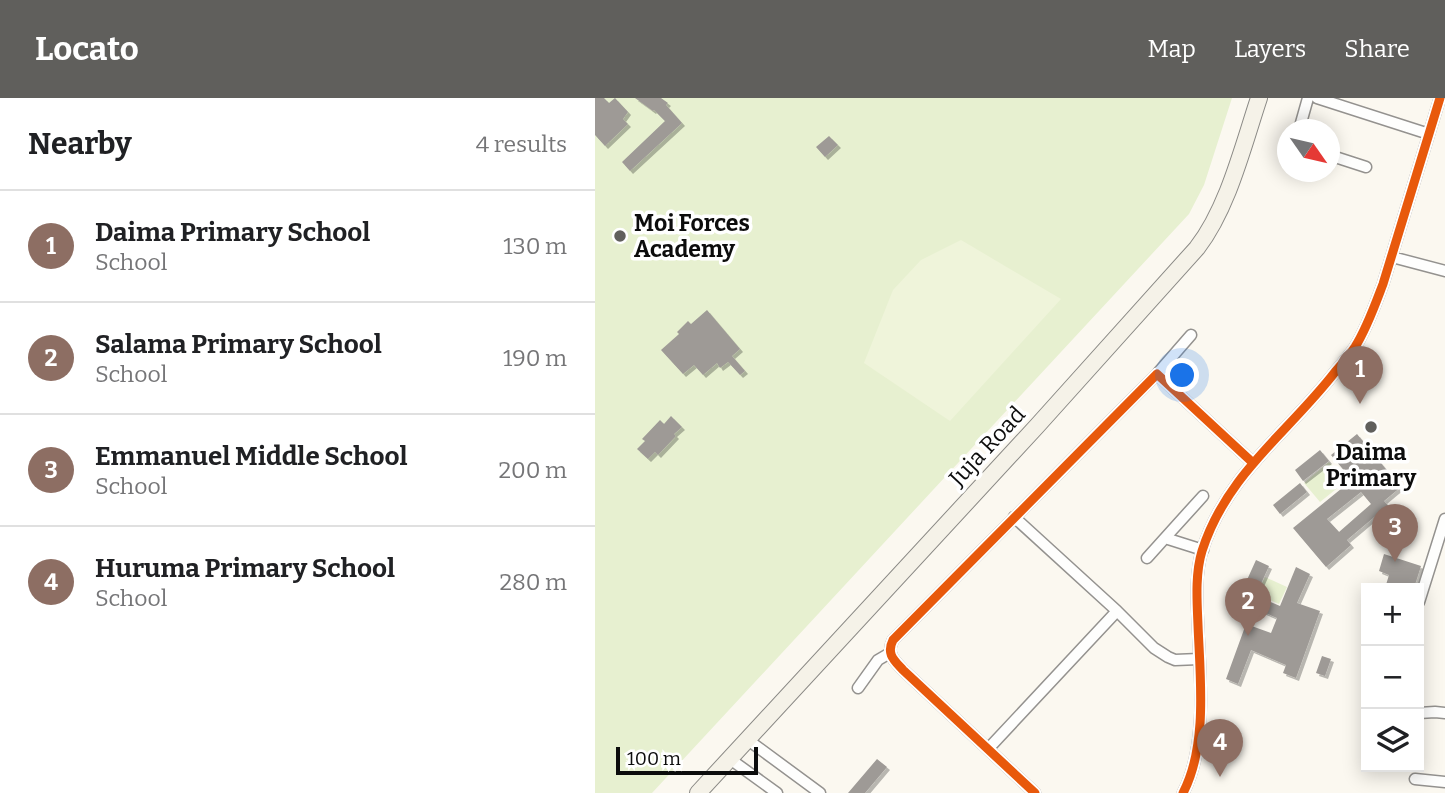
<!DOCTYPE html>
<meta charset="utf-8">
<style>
:root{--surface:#fff;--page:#f2f2f2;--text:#202124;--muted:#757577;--line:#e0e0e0;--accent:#605f5c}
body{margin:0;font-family:Bitter,serif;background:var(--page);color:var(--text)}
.controls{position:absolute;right:21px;bottom:21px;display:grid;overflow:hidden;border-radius:0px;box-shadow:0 4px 18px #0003}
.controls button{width:63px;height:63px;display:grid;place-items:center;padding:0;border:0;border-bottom:2px solid var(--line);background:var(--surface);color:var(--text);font:35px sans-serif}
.compass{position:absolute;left:682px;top:21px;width:63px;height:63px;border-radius:50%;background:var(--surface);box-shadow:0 4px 18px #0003;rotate:124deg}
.scale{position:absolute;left:21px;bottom:18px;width:142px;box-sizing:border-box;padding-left:7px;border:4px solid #0c0c0c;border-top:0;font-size:19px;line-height:24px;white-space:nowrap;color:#0c0c0c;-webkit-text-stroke:5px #fff;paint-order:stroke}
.you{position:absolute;left:588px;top:278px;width:24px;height:24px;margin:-18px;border:5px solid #fff;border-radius:50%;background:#1a73e8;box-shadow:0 0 0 10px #1a73e833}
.badge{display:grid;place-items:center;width:46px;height:46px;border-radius:50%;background:var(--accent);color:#fff;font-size:23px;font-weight:700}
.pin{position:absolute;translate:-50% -58px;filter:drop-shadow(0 2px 4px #0008)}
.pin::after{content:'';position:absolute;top:37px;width:24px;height:21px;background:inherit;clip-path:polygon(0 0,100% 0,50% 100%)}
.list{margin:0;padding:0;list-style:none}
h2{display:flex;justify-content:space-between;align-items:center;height:91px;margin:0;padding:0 28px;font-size:30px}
h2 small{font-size:23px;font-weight:400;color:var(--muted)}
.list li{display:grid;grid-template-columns:46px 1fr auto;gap:21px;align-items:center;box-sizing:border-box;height:112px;padding:0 28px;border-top:2px solid var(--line)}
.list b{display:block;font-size:26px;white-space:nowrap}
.list p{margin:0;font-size:23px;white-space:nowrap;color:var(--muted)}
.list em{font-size:23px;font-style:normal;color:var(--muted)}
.icon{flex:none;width:38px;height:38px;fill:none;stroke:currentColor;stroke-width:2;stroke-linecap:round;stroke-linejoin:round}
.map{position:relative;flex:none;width:850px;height:695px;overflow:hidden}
header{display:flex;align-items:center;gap:42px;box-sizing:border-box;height:98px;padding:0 35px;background:var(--accent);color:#fff}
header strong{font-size:33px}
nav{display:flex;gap:38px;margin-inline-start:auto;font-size:24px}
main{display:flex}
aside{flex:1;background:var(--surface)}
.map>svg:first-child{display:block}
.green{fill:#e7f0d0}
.pitch{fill:#eff4da}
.building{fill:#9e9a96;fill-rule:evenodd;filter:url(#shadow)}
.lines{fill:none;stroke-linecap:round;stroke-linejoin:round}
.minor-casing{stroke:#94928f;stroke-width:13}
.secondary-casing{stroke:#8a8985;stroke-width:18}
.minor{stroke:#fefefd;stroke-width:10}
.secondary{stroke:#f5f2e8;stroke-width:16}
.cycleway-casing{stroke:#fff;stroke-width:13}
.cycleway{stroke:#e8590c;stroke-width:9}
.poi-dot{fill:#605f5c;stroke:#fff;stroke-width:2.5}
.labels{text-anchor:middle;stroke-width:7;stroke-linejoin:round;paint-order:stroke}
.poi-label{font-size:23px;font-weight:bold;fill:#0c0c0c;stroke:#fff;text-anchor:start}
.street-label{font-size:23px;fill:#0c0c0c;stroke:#fff}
</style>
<header>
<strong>Locato</strong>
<nav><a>Map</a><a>Layers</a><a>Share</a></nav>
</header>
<main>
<aside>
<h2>Nearby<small>4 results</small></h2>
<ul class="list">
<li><span class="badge" style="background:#8d6e63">1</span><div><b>Daima Primary School</b><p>School</p></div><em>130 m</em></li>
<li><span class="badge" style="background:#8d6e63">2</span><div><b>Salama Primary School</b><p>School</p></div><em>190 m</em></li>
<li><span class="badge" style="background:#8d6e63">3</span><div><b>Emmanuel Middle School</b><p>School</p></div><em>200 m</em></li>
<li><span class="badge" style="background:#8d6e63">4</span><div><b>Huruma Primary School</b><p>School</p></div><em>280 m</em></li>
</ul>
</aside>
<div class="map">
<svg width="850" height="695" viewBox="0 0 850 695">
<defs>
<filter id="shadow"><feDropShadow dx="3" dy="3" stdDeviation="0" flood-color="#0004"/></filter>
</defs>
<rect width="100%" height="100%" fill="#fbf8f0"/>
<!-- green -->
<path class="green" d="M0,0H637L609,87L594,116L57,695H0Z
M734,364L750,384L725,404L709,385Z
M670,479L692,489L684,506L662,496Z"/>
<!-- pitch -->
<path class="pitch" d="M366,142L466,201L355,323L269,265L298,192L326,162Z"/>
<!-- building -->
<path class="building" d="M0,0H9L14,5L20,0L33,14L28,21L33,26L10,48L0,37Z
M40,0H66L73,5L71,7L87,25L35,73L27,64L70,23L59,12L58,13Z
M234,38L243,47L230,59L221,49Z
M112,212L145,251L137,258L150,273L145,277L133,264L125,270L122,265L108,277L99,267L88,276L66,252L84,236L82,234L93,223L96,226Z
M76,318L87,329L79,336L81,338L63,357L60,354L53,361L42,351L50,343L47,341L65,322L69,326Z
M762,336L799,381L800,380L807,388L789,403L796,411L787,419L784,415L752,442L756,447L731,469L698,430L757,382L736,357ZM766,394L776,406L744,434L732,421Z
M725,352L734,363L708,383L700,372Z
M705,385L712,394L685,416L678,407Z
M789,456L826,468L819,490H790L794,477L784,473Z
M661,462L674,468L660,499L647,493Z
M701,469L715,476L702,505L725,513L701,580L688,575L691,567L656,552L643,586L631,581L651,526L676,535L682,520L657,509L662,498L685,508Z
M727,558L736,561L730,578L721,575Z
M282,661L292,669L270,695H253Z"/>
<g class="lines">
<defs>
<path id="minor" d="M722,0L834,36
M704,32L713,0
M734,57L771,69
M797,159L850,173
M562,276L596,237
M419,419L522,513L559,550L573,559L580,562L604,561
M608,452L570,440L608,398
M552,460L570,440
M824,504L850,421
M263,590L283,562L295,555
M824,615L840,614L850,615
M153,642L225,695
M393,651L522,513
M135,661L182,695
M820,681L850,684
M440,695L308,572C299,562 291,556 298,542L562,276L657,364
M588,695C613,647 605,579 603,527C602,503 600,476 607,453C632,375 693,335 740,274C747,266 754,258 760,249C772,230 780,207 788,186L845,0"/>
<path id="secondary" d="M103,695L442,328L602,150C633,110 648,48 664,0"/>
</defs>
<!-- minor casing -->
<use href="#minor" class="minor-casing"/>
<!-- secondary casing -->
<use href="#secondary" class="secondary-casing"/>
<!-- minor -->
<use href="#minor" class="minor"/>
<!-- secondary -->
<use href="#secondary" class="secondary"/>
<defs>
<path id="cycleway" d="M440,695L308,572C299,562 291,556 298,542L562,276L657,364
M588,695C613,647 605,579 603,527C602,503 600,476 607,453C632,375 693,335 740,274C747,266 754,258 760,249C772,230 780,207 788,186L845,0"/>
</defs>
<!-- cycleway casing -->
<use href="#cycleway" class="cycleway-casing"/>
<!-- cycleway -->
<use href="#cycleway" class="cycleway"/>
</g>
<!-- markers -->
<g class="poi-dot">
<circle cx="25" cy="138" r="7"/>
<circle cx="776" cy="329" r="7"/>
</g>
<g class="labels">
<!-- poi labels -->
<g class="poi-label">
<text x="39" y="133">Moi Forces<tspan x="39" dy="26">Academy</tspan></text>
<text x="776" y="362" text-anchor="middle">Daima<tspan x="776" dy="26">Primary</tspan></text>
</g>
<!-- street labels -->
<g class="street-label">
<text transform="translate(392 348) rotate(-47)" y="8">Juja Road</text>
</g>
</g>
</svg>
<div class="controls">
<button>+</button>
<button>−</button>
<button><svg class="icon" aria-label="layers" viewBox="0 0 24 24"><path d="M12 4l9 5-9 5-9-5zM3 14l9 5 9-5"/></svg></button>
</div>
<svg class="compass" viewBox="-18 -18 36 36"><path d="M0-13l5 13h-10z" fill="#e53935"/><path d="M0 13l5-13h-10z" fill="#757577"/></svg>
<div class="scale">100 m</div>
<div class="you"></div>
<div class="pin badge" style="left:765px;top:306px;background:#8d6e63">1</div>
<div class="pin badge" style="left:653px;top:538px;background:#8d6e63">2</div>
<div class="pin badge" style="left:800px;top:464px;background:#8d6e63">3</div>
<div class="pin badge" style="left:625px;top:679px;background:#8d6e63">4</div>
</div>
</main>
